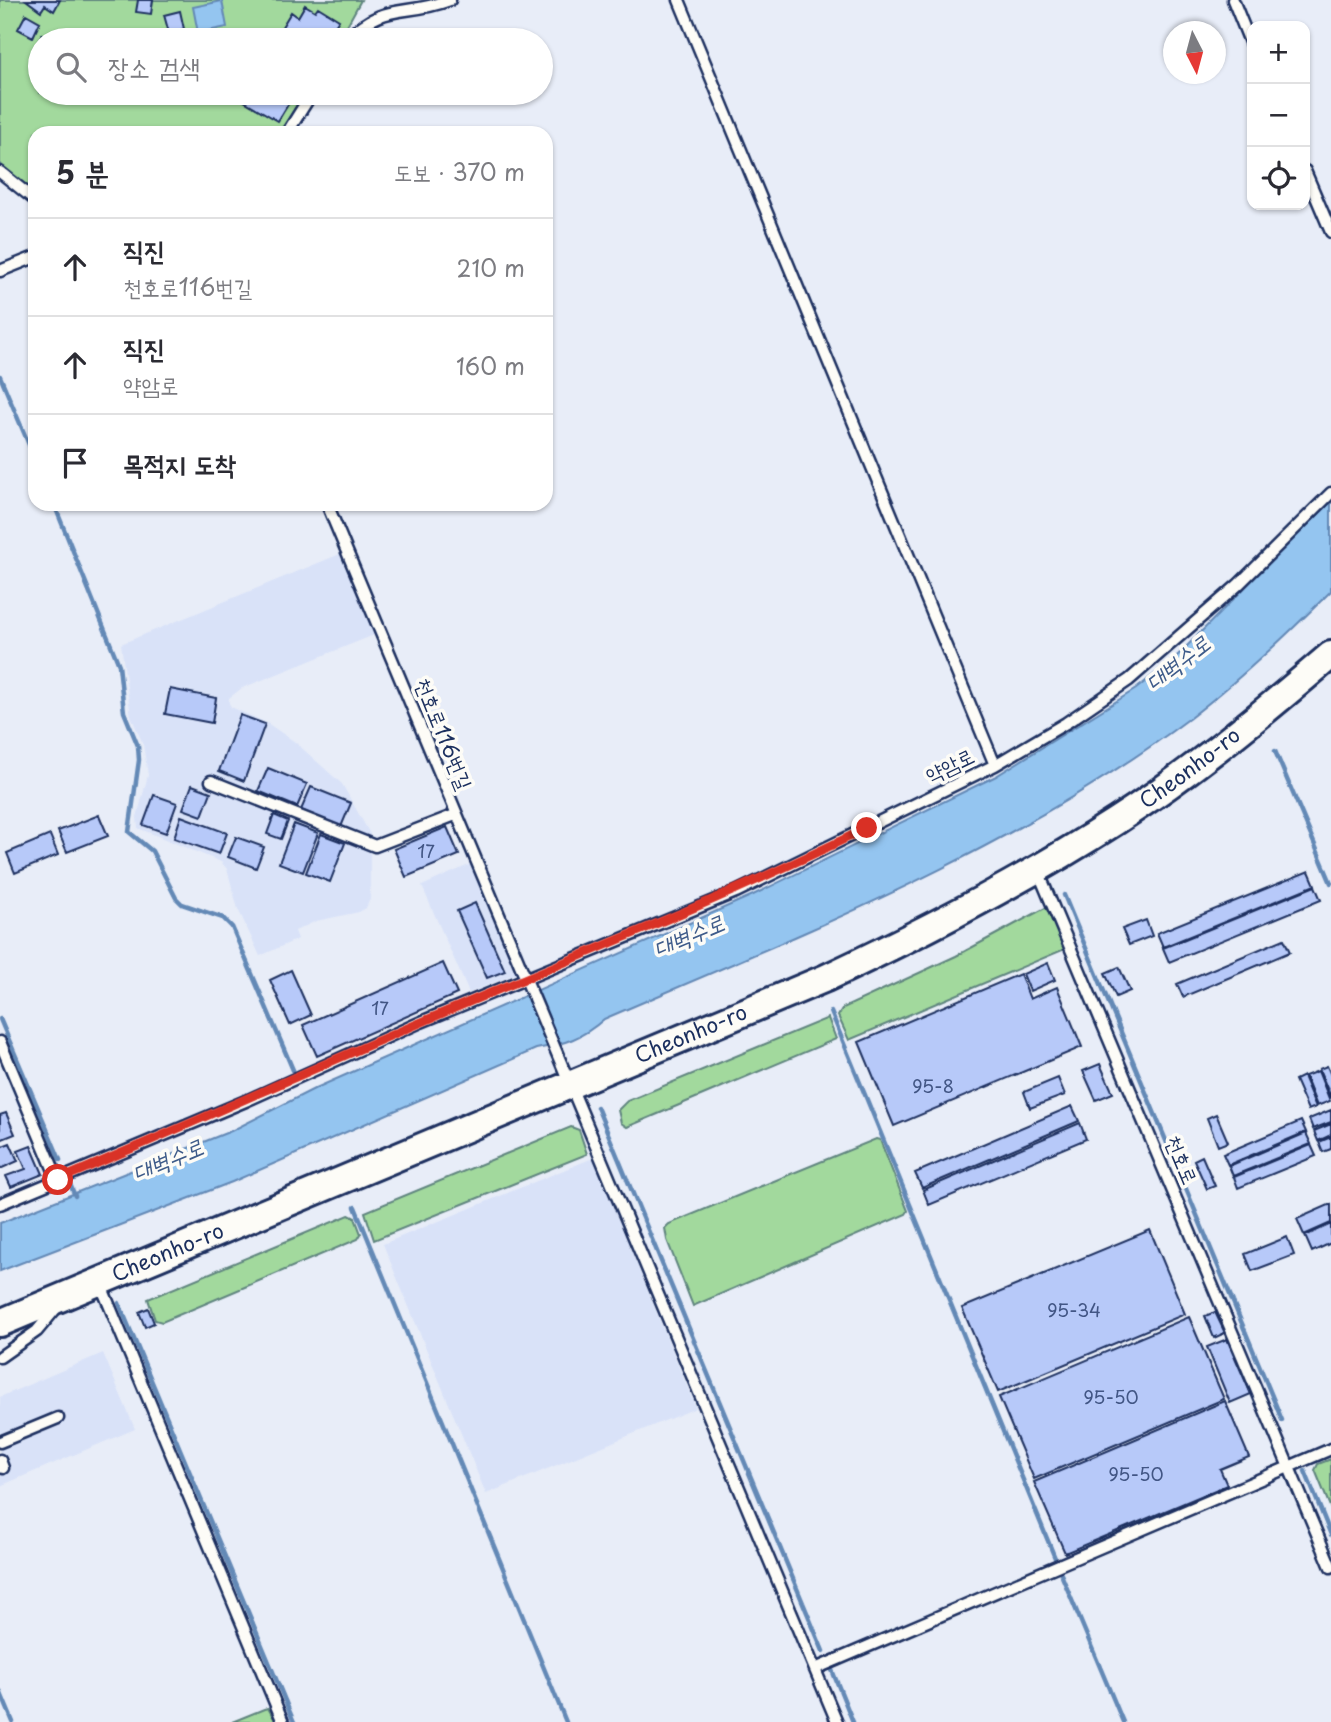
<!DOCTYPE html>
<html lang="ko">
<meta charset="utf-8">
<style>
:root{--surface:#fff;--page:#f2f2f3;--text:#2b2b33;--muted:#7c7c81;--line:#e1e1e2}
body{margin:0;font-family:"Playpen Sans","Poor Story",sans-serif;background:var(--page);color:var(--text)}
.controls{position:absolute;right:21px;top:21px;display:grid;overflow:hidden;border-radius:14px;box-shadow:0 2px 5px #0004}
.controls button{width:63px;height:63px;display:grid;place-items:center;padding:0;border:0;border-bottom:2px solid var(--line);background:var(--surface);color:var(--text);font:35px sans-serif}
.compass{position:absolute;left:1163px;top:21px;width:63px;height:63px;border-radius:50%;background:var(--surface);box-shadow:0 2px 5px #0004;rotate:174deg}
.stop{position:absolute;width:21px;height:21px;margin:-16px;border:5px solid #d93025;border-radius:50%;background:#fff}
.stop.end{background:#d93025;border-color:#fff;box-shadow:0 2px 7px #0008}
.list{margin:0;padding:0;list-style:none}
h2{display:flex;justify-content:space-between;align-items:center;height:91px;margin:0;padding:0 28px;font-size:30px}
h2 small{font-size:23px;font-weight:400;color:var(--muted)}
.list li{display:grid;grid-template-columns:46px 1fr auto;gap:21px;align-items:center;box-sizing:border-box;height:98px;padding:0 28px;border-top:2px solid var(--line)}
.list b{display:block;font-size:26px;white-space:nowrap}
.list p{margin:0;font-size:23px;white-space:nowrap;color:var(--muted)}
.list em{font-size:23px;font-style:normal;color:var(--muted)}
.icon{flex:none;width:38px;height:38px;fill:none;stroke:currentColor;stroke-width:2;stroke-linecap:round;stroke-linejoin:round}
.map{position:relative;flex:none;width:1331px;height:1722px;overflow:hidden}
.search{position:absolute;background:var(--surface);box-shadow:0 2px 5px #0004;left:28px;top:28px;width:525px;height:77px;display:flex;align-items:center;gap:18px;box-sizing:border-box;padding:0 24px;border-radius:38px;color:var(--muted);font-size:26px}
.panel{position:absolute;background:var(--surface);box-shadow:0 2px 5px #0004;left:28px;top:126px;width:525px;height:385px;border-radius:21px}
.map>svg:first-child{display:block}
.built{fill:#d9e2f8}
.green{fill:#a2d99d;stroke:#5e847e;stroke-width:2}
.water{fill:#94c5f0;stroke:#6489b6;stroke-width:2}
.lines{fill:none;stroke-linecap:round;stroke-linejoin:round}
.stream{stroke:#6489b6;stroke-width:4.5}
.building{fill:#b7c9f9;stroke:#1b2f5e;stroke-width:2}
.lane-casing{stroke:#1b2f5e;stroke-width:15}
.secondary-casing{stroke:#1b2f5e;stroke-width:32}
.lane{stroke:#fdfcf7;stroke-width:10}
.secondary{stroke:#fdfcf7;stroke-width:26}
.route{stroke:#d93025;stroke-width:9}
.labels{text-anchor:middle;stroke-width:7;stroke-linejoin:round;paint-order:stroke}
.number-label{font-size:18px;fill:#425685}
.street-label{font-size:21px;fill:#1b2f5e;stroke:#fdfcf7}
.water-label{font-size:23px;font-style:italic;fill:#3f5c8a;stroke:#fdfcf7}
</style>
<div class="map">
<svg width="1331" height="1722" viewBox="0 0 1331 1722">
<rect width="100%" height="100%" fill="#e8edf8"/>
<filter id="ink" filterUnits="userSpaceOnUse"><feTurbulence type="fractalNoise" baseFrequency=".0143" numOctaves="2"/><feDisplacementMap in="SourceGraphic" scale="14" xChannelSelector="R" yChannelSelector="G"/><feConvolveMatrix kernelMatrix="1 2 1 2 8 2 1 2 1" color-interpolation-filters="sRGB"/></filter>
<g filter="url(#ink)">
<!-- built -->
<path class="built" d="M340,554L374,635L242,688L229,698V703L231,707L267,723L295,742L342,784L370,834V899L366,908L359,912L316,921L295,931L298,939L260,956L238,909L227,869L221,862L138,828L137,817L148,775L143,744L131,716L121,644Z
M471,864L517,973L469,993L422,886Z
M593,1158L696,1408L486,1494L383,1244Z
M103,1353L135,1429L0,1486V1397Z"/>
<!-- green -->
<path class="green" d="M0,0H361L339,40H40V93H305L279,133H35V192L10,176L0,163Z
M1045,908L1050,910L1065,949L849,1040L838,1016L843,1008L956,956Z
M828,1018L836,1039L627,1127L621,1123L618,1110L627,1101Z
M571,1127L579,1130L587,1154L374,1240L365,1212Z
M876,1139L880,1140L908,1211L906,1214L693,1306L667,1240L665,1228L669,1224Z
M349,1215L355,1218L361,1234L358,1239L162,1322L155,1320L148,1299Z
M1331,1459V1509L1315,1470L1318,1464Z
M268,1708L276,1722H232L264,1709Z"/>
<!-- water -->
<path class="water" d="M222,1L227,27L198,33L193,7Z
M1331,501V591C1288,634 1238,681 1190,718C1013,851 806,932 604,1019C583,1038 564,1044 536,1049L232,1182L0,1271V1223L231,1131L316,1088L753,895L996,776L1136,689L1176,657Z"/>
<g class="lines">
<!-- stream -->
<path class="stream" d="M0,376L35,459
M54,504L119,665L124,712L138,746L139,760L129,832L152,851L176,898L182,904L223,918L232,927L293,1070
M1275,751L1331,883
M1064,895L1282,1420
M831,1012L1055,1558
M0,1019L60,1160
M597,1107L823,1651
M70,1184L75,1196
M355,1207L566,1722
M119,1303L294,1722
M1305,1471L1331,1535
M1061,1574L1123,1722
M832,1670L853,1722
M0,1691L13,1722"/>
</g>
<!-- building -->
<path class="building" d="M26,0H60L54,11L45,5L41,11Z
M138,0H153L151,14L136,12Z
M305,5L315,11L318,7L339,20L326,40H274L291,12L298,17Z
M180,11L184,29L169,33L164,15Z
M26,14L40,22L33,37L18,29Z
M42,34L57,40H40V54L34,51Z
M242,93H295L278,121L239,98Z
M170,689L216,698L212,723L165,714Z
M240,715L265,724L244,781L219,771Z
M268,768L307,784L297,807L258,791Z
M192,785L211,792L202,816L183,809Z
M311,787L351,803L341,827L301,810Z
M154,795L177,803L166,833L143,825Z
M99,815L108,836L67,852L58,831Z
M274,815L288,821L281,839L267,834Z
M181,816L227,833L219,854L174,838Z
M294,824L318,833L303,872L279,863Z
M447,827L459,855L406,877L394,849Z
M321,834L345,843L330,882L306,873Z
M50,835L58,855L15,873L7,853Z
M236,837L264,847L256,868L228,857Z
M1309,871L1315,885L1163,947L1157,933Z
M1315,886L1321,900L1169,962L1163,948Z
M475,903L505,971L487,978L457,911Z
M1146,920L1152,936L1129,945L1122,929Z
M1284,939L1290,952L1183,997L1177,984Z
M443,963L457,994L317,1056L303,1025Z
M1048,963L1055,980L1030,991L1023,974Z
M1119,967L1130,991L1116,997L1105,973Z
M291,970L311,1015L290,1025L270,980Z
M1020,974L1030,999L1057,987L1082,1047L894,1126L859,1042Z
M1100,1064L1113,1093L1096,1100L1083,1071Z
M1327,1066L1331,1075V1098L1319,1069Z
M1318,1071L1330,1101L1317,1106L1305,1076Z
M1303,1076L1316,1107L1308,1110L1295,1080Z
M1058,1078L1065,1095L1030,1108L1024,1092Z
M1072,1106L1079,1121L922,1188L915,1173Z
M1331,1110V1122L1313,1129L1309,1119Z
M6,1113L15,1134L0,1140V1115Z
M1216,1114L1228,1142L1218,1146L1207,1118Z
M1301,1121L1306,1132L1228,1165L1223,1154Z
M1080,1123L1086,1139L929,1205L923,1190Z
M1331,1124V1135L1318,1141L1314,1131Z
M1306,1133L1311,1144L1233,1176L1229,1166Z
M1331,1137V1149L1323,1152L1319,1142Z
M10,1143L18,1161L0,1169V1147Z
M1311,1145L1316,1156L1238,1188L1234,1177Z
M31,1146L43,1174L11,1187L6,1176L26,1169L18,1151Z
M1202,1156L1215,1186L1207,1189L1194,1160Z
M1331,1204V1223L1304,1235L1297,1219Z
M1331,1224V1243L1312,1252L1305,1236Z
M1150,1230L1185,1314L998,1392L962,1308Z
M1287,1237L1294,1255L1252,1271L1245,1254Z
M148,1308L154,1323L145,1327L139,1312Z
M1215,1312L1225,1333L1214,1338L1205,1316Z
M1189,1317L1224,1399L1034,1479L999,1397Z
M1227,1339L1251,1394L1230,1403L1207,1347Z
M1225,1401L1249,1457L1220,1469L1227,1485L1065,1553L1034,1482Z"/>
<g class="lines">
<defs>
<path id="lane" d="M679,0L995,765
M1233,0L1252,47
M345,40C388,0 401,18 450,0
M287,133L312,93
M1305,171L1331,232
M0,172L35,200
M0,271L35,257
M327,504L837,1722
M211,781L375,846L455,815
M1038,871L1331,1567
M0,1042L58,1180
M0,1204L248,1100L421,1022L736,892L995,765L1066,723L1129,680L1238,585L1331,493
M100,1283L283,1722
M0,1357L37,1331L57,1307
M0,1442L58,1418
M0,1460L3,1468
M815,1669L1331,1449"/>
<g id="secondary">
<path id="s1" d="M0,1323L826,978C926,931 1023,881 1116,821C1192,772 1262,714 1331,655"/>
</g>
</defs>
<!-- lane casing -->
<use href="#lane" class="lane-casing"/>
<!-- secondary casing -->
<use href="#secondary" class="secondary-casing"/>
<!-- lane -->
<use href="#lane" class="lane"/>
<!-- secondary -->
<use href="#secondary" class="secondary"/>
</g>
</g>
<g class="lines" filter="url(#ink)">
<!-- route -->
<path class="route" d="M58,1180C180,1129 300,1074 422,1022C571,958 722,900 867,828"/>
</g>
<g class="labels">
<!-- number labels -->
<g class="number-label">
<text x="426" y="858">17</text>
<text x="380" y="1015">17</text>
<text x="933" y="1093">95-8</text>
<text x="1074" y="1317">95-34</text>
<text x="1111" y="1404">95-50</text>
<text x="1136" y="1481">95-50</text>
</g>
<!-- street labels -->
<g class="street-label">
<text transform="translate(443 734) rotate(68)" y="7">천호로116번길</text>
<text transform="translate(950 766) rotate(-26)" y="7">약암로</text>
<text dy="7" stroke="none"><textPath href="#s1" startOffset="1316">Cheonho-ro</textPath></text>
<text dy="7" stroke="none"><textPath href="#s1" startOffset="749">Cheonho-ro</textPath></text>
<text transform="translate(1181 1160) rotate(67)" y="7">천호로</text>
<text dy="7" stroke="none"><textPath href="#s1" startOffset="182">Cheonho-ro</textPath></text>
</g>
<!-- water labels -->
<g class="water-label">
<text transform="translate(1178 663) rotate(-38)" y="8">대벽수로</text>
<text transform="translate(689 936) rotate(-23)" y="8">대벽수로</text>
<text transform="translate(168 1160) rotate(-23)" y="8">대벽수로</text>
</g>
</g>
</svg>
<div class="controls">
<button>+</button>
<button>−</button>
<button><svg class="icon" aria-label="locate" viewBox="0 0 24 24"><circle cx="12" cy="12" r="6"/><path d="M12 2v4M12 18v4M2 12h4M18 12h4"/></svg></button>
</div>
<svg class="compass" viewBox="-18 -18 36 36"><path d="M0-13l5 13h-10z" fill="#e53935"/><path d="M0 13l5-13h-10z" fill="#7c7c81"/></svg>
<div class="stop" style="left:58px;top:1180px"></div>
<div class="stop end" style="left:867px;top:828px"></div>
<div class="search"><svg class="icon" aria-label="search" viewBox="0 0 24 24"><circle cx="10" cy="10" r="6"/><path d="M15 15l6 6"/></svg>장소 검색</div>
<section class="panel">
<h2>5 분<small>도보 · 370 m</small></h2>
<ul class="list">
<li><svg class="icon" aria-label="ahead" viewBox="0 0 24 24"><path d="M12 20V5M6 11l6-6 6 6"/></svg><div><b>직진</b><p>천호로116번길</p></div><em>210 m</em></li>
<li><svg class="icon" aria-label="ahead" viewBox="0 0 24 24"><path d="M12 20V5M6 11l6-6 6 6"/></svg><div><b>직진</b><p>약암로</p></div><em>160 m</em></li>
<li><svg class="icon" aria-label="arrive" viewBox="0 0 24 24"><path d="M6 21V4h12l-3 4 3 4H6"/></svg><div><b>목적지 도착</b></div></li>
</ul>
</section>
</div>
